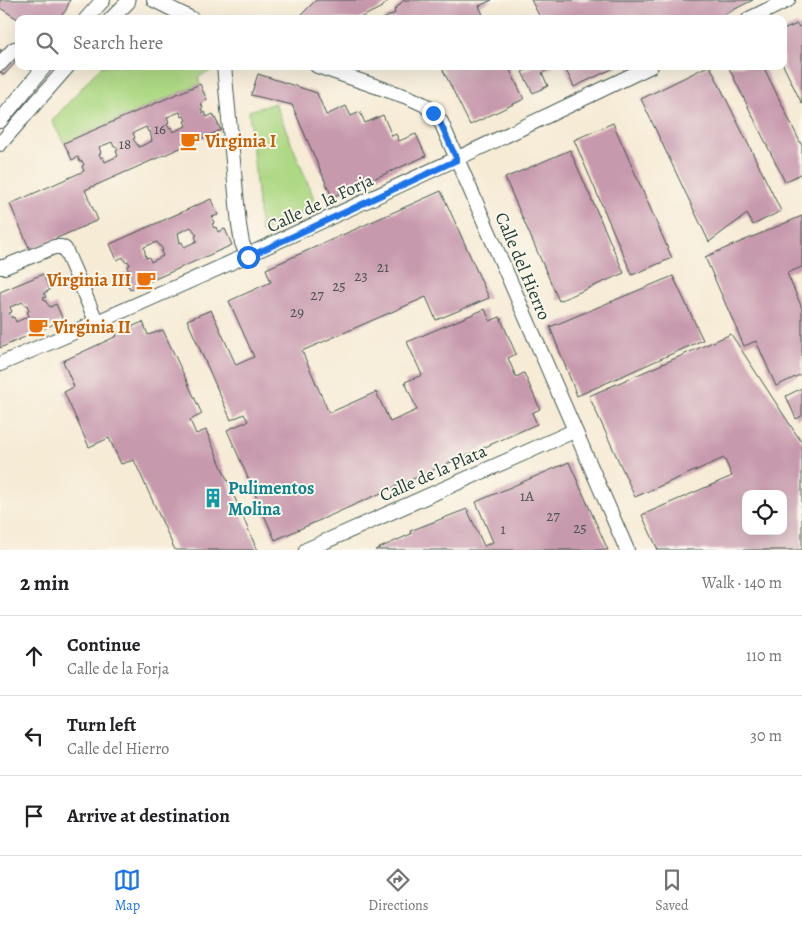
<!DOCTYPE html>
<meta charset="utf-8">
<style>
:root{--surface:#fff;--page:#f2f2f2;--text:#202124;--muted:#757577;--line:#e0e0e0;--accent:#1a73e8}
body{margin:0;font-family:Alegreya,serif;background:var(--page);color:var(--text)}
.controls{position:absolute;right:15px;bottom:15px;display:grid;overflow:hidden;border-radius:10px;box-shadow:0 5px 20px #0002}
.controls button{width:45px;height:45px;display:grid;place-items:center;padding:0;border:0;border-bottom:1px solid var(--line);background:var(--surface);color:var(--text);font:25px sans-serif}
.stop{position:absolute;width:15px;height:15px;margin:-11px;border:4px solid #1a73e8;border-radius:50%;background:#fff}
.stop.end{background:#1a73e8;border-color:#fff;box-shadow:0 1px 5px #0008}
.list{margin:0;padding:0;list-style:none}
h2{display:flex;justify-content:space-between;align-items:center;height:65px;margin:0;padding:0 20px;font-size:21px}
h2 small{font-size:16px;font-weight:400;color:var(--muted)}
.list li{display:grid;grid-template-columns:32px 1fr auto;gap:15px;align-items:center;box-sizing:border-box;height:80px;padding:0 20px;border-top:1px solid var(--line)}
.list b{display:block;font-size:19px;white-space:nowrap}
.list p{margin:0;font-size:16px;white-space:nowrap;color:var(--muted)}
.list em{font-size:16px;font-style:normal;color:var(--muted)}
.icon{flex:none;width:28px;height:28px;fill:none;stroke:currentColor;stroke-width:2;stroke-linecap:round;stroke-linejoin:round}
.map{position:relative;flex:none;width:802px;height:550px;overflow:hidden}
.search{position:absolute;background:var(--surface);box-shadow:0 5px 20px #0002;left:15px;right:15px;top:15px;height:55px;display:flex;align-items:center;gap:12px;box-sizing:border-box;padding:0 18px;border-radius:10px;color:var(--muted);font-size:19px}
.sheet{height:305px;background:var(--surface)}
nav{display:flex;justify-content:space-around;align-items:center;box-sizing:border-box;height:70px;border-top:1px solid var(--line);background:var(--surface);font-size:14px;color:var(--muted)}
nav a{display:grid;justify-items:center;gap:2px}
nav .on{color:var(--accent)}
.map>svg:first-child{display:block}
.green{fill:#add884;stroke:#668a5c}
.building{fill:#c799ad;fill-rule:evenodd}
.lines{fill:none;stroke-linecap:round;stroke-linejoin:round}
.minor-casing{stroke:#3f574c;stroke-width:16}
.minor{stroke:#fff;stroke-width:14}
.route{stroke:#1a73e8;stroke-width:6}
.labels{text-anchor:middle;stroke-width:4;stroke-linejoin:round;paint-order:stroke}
.number-label{font-size:15px;fill:#495452}
.food-label{font-size:18px;font-weight:bold;fill:#c56008;stroke:#fbf7ec;text-anchor:start}
.street-label{font-size:18px;fill:#1f3d34;stroke:#fbf7ec}
.culture-label{font-size:18px;font-weight:bold;fill:#0d838f;stroke:#fbf7ec;text-anchor:start}
</style>
<div class="map">
<svg width="802" height="550" viewBox="0 0 802 550">
<rect width="100%" height="100%" fill="#fbf7ec"/>
<filter id="ink" filterUnits="userSpaceOnUse"><feTurbulence type="fractalNoise" baseFrequency=".02" numOctaves="2"/><feDisplacementMap in="SourceGraphic" scale="10" xChannelSelector="R" yChannelSelector="G"/><feConvolveMatrix kernelMatrix="1 2 1 2 8 2 1 2 1" color-interpolation-filters="sRGB"/></filter>
<filter id="wash" filterUnits="userSpaceOnUse"><feTurbulence type="fractalNoise" baseFrequency=".0096" numOctaves="4" result="noise"/><feDisplacementMap in="SourceGraphic" scale="20" xChannelSelector="R" yChannelSelector="G"/><feGaussianBlur stdDeviation="1.12" result="paint"/><feColorMatrix in="noise" values="0 0 0 0 0 0 0 0 0 0 0 0 0 0 0 0 0 1.4 0 .05"/><feComposite in="paint" operator="in"/></filter>
<g filter="url(#wash)">
<rect width="100%" height="100%" fill="#f6ebd5"/>
<!-- green -->
<path class="green" d="M101,66H215V69L198,77L200,84L64,143L52,121Z
M275,103L317,206L261,233L249,111Z"/>
<g id="blocks">
<!-- building -->
<path class="building" d="M0,0H70L66,10L58,19H18L0,8Z
M316,0H389L382,7L358,19H305L299,17Z
M404,0H492L479,6L485,19H383L395,13L394,10Z
M531,0H753L715,19H541Z
M797,24L799,27L802,26V104L783,65V30Z
M0,49L16,62L4,75L0,72Z
M441,66H508L524,99L470,125Z
M534,66H555L542,73L548,86L533,93L522,72Z
M564,66H618L574,87Z
M708,66H710L781,211L753,225L747,214L709,242L641,99Z
M728,66H763L802,146V173L785,182Z
M258,74L317,93L326,115L346,106L351,116L360,112L365,123L383,115L392,136L396,134L399,141L416,134L426,156L332,197L292,105L251,95Z
M200,84L207,100L201,103L203,108L201,109L203,113L205,112L207,117L213,114L221,130L85,190L98,220L30,250L10,204L84,171L82,166L84,165L82,161L80,162L78,157L72,160L64,143ZM180,112L182,117L184,116L186,120L184,121L186,126L173,132L171,127L169,128L167,124L169,122L167,117ZM146,127L148,132L150,131L152,141L139,147L133,139L135,138L133,133ZM112,142L114,147L116,146L118,150L116,151L118,156L105,162L103,157L101,158L99,154L101,153L99,147Z
M613,123L672,258L632,275L574,140Z
M570,150L624,273L559,301L505,178Z
M441,191L489,298L436,320L426,297L302,351L329,413L376,392L390,422L417,410L405,382L422,375L407,342L485,309L490,321L500,317L516,354L508,358L516,377L524,373L540,409L532,413L537,424L275,540L227,430L248,421L244,414L231,420L187,320L211,310L236,365L254,357L229,301L271,282L266,269Z
M211,199L218,215L212,217L214,223L212,224L214,228L216,227L218,232L225,229L232,245L130,290L123,274L129,272L127,267L130,265L128,261L125,262L123,257L117,260L110,244ZM191,227L197,235L195,236L197,241L184,247L182,242L180,243L178,233ZM157,242L163,250L161,251L163,256L151,262L149,257L146,258L144,247Z
M802,216V267L787,273L802,308V374L776,386L756,341L744,346L705,257Z
M43,274L50,290L44,293L46,297L43,298L50,307L56,304L63,320L0,348V292ZM23,302L25,306L27,305L29,311L27,312L29,316L16,322L14,317L12,318L9,313L12,312L10,307Z
M673,276L703,340L577,396L550,327Z
M143,322L148,335L163,330L202,414L190,420L196,434L206,430L257,550H175L134,460L121,464L109,438L89,447L64,392L74,387L63,361L117,336L116,333Z
M731,334L802,443V550H658L642,515L732,476L724,458L635,497L589,396ZM746,494H783V531H746Z
M802,388V416L796,419L786,396Z
M569,462L608,550H375L411,534L410,531L467,509L484,546L493,542L476,502Z"/>
</g>
</g>
<g filter="url(#ink)">
<use href="#blocks" fill-opacity="0" stroke="#3f574c" stroke-width="1"/>
<g class="lines">
<defs>
<path id="minor" d="M154,0L192,19
M86,19L103,0
M111,19L128,2
M749,19L788,0
M0,64L14,49L19,48
M224,66L239,225L242,243L248,257
M317,66L410,98L425,105L441,122L627,550
M0,121L45,66
M0,144L68,66
M0,267H4L54,247H61L65,249L97,323
M0,364C220,270 436,170 651,66
M306,550L574,431"/>
</defs>
<!-- minor casing -->
<use href="#minor" class="minor-casing"/>
<!-- minor -->
<use href="#minor" class="minor"/>
</g>
</g>
<g class="lines" filter="url(#ink)">
<!-- route -->
<path class="route" d="M248,257L457,160L440,122L433,113"/>
</g>
<!-- icons -->
<defs>
<symbol id="cafe-bare" viewBox="-9 -9 18 18"><path d="M-5.5-4.5H6V0H3Q3 3.5 0 3.5H-2.5Q-5.5 3.5-5.5 0ZM3-3.2v2h1.7v-2ZM-6 4.5H4V6H-6Z" fill="#e8710a" stroke="#fbf7ec" stroke-width="2.5" paint-order="stroke"/></symbol>
<symbol id="building-bare" viewBox="-9 -9 18 18"><path d="M-4-6H4V6H1V3H-1V6H-4ZM-2.5-4.3h1.7v1.8h-1.7ZM.8-4.3h1.7v1.8H.8ZM-2.5-1h1.7V.8h-1.7ZM.8-1h1.7V.8H.8Z" fill="#0f9aa8" stroke="#fbf7ec" stroke-width="2.5" paint-order="stroke"/></symbol>
</defs>
<g fill-rule="evenodd">
<use href="#cafe-bare" x="176" y="127" width="28" height="28"/>
<use href="#cafe-bare" x="132" y="266" width="28" height="28"/>
<use href="#cafe-bare" x="24" y="313" width="28" height="28"/>
<use href="#building-bare" x="199" y="484" width="28" height="28"/>
</g>
<g class="labels">
<!-- number labels -->
<g class="number-label">
<text x="160" y="134">16</text>
<text x="125" y="149">18</text>
<text x="383" y="272">21</text>
<text x="361" y="281">23</text>
<text x="339" y="291">25</text>
<text x="317" y="300">27</text>
<text x="297" y="317">29</text>
<text x="527" y="501">1A</text>
<text x="553" y="521">27</text>
<text x="580" y="533">25</text>
<text x="503" y="534">1</text>
</g>
<!-- food labels -->
<g class="food-label">
<text x="205" y="147">Virginia I</text>
<text x="131" y="286" text-anchor="end">Virginia III</text>
<text x="53" y="333">Virginia II</text>
</g>
<!-- street labels -->
<g class="street-label">
<text transform="translate(320 203) rotate(-25)" y="6">Calle de la Forja</text>
<text transform="translate(523 266) rotate(67)" y="6">Calle del Hierro</text>
<text transform="translate(433 473) rotate(-24)" y="6">Calle de la Plata</text>
</g>
<!-- culture labels -->
<g class="culture-label">
<text x="228" y="494">Pulimentos<tspan x="228" dy="21">Molina</tspan></text>
</g>
</g>
</svg>
<div class="controls">
<button><svg class="icon" aria-label="locate" viewBox="0 0 24 24"><circle cx="12" cy="12" r="6"/><path d="M12 2v4M12 18v4M2 12h4M18 12h4"/></svg></button>
</div>
<div class="stop" style="left:248px;top:257px"></div>
<div class="stop end" style="left:433px;top:113px"></div>
<div class="search"><svg class="icon" aria-label="search" viewBox="0 0 24 24"><circle cx="10" cy="10" r="6"/><path d="M15 15l6 6"/></svg>Search here</div>
</div>
<section class="sheet">
<h2>2 min<small>Walk · 140 m</small></h2>
<ul class="list">
<li><svg class="icon" aria-label="ahead" viewBox="0 0 24 24"><path d="M12 20V5M6 11l6-6 6 6"/></svg><div><b>Continue</b><p>Calle de la Forja</p></div><em>110 m</em></li>
<li><svg class="icon" aria-label="left" viewBox="0 0 24 24"><path d="M17 20v-9H6M10 6l-5 5 5 5"/></svg><div><b>Turn left</b><p>Calle del Hierro</p></div><em>30 m</em></li>
<li><svg class="icon" aria-label="arrive" viewBox="0 0 24 24"><path d="M6 21V4h12l-3 4 3 4H6"/></svg><div><b>Arrive at destination</b></div></li>
</ul>
</section>
<nav>
<a class="on"><svg class="icon" aria-label="map" viewBox="0 0 24 24"><path d="M3 6l6-2 6 2 6-2v14l-6 2-6-2-6 2zM9 4v14M15 6v14"/></svg>Map</a>
<a><svg class="icon" aria-label="directions" viewBox="0 0 24 24"><path d="M12 3l9 9-9 9-9-9zM9 14v-3h6M13 9l2 2-2 2"/></svg>Directions</a>
<a><svg class="icon" aria-label="saved" viewBox="0 0 24 24"><path d="M7 4h10v16l-5-4-5 4z"/></svg>Saved</a>
</nav>
